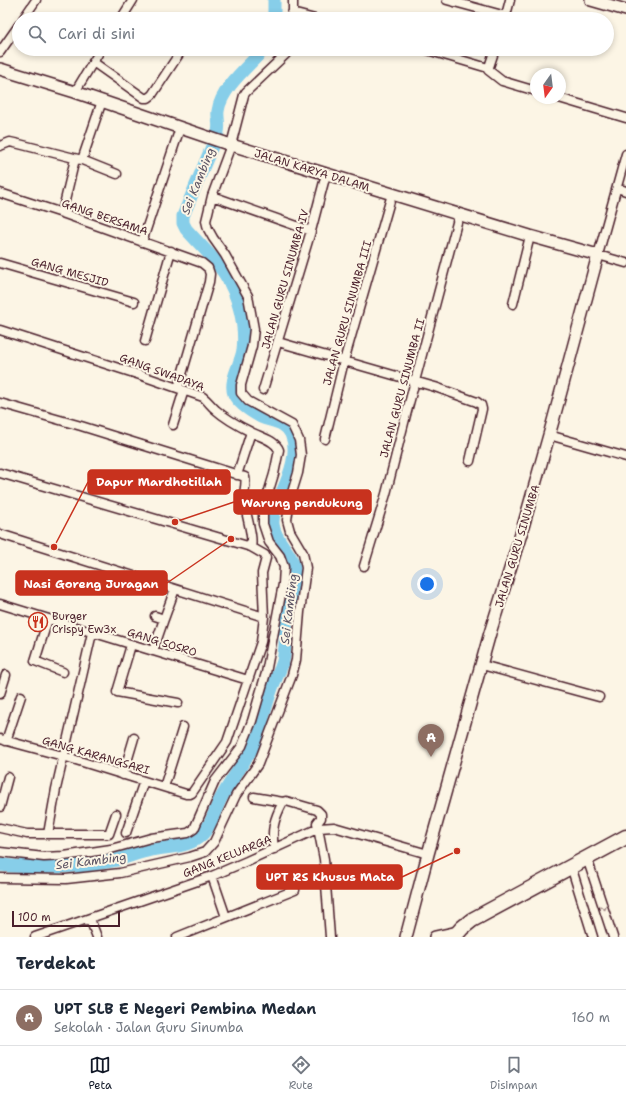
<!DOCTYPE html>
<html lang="id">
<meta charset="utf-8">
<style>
:root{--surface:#fff;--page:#f6f6f7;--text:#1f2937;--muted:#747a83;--line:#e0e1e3;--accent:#111827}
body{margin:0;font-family:"Shantell Sans",sans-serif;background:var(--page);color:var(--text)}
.compass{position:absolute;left:530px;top:68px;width:36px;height:36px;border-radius:50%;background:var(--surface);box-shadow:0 2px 6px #0003;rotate:194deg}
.scale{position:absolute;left:12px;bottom:10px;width:108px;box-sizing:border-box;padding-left:4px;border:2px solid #4a1f2b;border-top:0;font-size:11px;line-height:14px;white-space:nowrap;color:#4a1f2b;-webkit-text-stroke:3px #fcf5e5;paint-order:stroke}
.you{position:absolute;left:427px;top:584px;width:14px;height:14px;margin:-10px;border:3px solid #fff;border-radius:50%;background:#1a73e8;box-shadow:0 0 0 6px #1a73e833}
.badge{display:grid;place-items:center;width:26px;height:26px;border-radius:50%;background:var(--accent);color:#fff;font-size:13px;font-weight:700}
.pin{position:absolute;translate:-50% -33px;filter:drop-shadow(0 1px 2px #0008)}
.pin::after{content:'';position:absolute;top:21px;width:14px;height:12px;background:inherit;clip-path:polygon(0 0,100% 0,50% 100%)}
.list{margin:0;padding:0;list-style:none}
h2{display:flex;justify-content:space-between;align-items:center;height:52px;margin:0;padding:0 16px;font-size:17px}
h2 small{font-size:13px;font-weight:400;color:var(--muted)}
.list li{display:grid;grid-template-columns:26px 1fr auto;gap:12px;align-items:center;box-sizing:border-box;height:56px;padding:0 16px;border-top:1px solid var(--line)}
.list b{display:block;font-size:15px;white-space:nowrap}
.list p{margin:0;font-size:13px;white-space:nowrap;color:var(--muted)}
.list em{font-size:13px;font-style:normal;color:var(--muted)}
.icon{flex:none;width:22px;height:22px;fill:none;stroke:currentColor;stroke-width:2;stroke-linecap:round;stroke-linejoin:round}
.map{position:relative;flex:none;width:626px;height:937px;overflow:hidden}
.search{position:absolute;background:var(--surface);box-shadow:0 2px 6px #0003;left:12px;right:12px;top:12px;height:44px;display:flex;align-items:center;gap:10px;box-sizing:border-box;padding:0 14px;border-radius:22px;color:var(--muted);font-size:15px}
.sheet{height:108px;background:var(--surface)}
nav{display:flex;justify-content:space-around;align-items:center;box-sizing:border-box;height:56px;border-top:1px solid var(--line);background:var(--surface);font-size:11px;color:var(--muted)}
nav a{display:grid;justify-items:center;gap:2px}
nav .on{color:var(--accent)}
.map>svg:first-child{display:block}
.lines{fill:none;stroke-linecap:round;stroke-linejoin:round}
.river{stroke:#87cee9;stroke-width:13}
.street-casing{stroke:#4a1f2b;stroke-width:11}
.secondary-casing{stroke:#4a1f2b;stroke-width:14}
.highway-casing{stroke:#4a1f2b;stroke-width:17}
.street{stroke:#fcf5e5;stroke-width:8}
.secondary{stroke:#fcf5e5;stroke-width:11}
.highway{stroke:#fcf5e5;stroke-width:14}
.oneway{stroke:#a38a88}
.labels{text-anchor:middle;stroke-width:4;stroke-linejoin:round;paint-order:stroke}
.street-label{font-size:11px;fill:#4a1f2b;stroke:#fcf5e5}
.poi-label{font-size:11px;fill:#4a1f2b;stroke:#fcf5e5;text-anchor:start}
.water-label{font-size:12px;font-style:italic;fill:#5c5464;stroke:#fcf5e5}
.leader{fill:none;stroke:#c8321e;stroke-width:1.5}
.callout-dot{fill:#c8321e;stroke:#fcf5e5;stroke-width:1.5}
.callout{fill:#c8321e;stroke:#c8321e;stroke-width:1.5}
.callout-label{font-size:12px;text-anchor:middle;font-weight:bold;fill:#fff}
</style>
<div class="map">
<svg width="626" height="937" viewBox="0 0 626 937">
<rect width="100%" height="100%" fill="#fcf5e5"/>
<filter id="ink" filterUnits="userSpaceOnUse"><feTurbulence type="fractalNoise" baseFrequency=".025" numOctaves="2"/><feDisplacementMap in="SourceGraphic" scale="8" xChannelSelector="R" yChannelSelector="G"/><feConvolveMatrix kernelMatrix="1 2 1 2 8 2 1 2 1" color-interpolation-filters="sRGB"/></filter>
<g filter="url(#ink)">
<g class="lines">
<!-- river -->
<path class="river" d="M274,0V19
M0,865C37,868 75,869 112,861C125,858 138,853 151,850C166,847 185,848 198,838C210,830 214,812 220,800C229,783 241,767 251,750C261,732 264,710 271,691C274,681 280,672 283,661C286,647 285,631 287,617C288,601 296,585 294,568C292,551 274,541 273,524C272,512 279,500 283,490C290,474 299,451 291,434C285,421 272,422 261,417C252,412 238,403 234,394C229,380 241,364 243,350C246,325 238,294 224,273C214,257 198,243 186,229L183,223V216L218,132C220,124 217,118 218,111C221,88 250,65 264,49"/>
<defs>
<path id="street" d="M293,0V18
M447,0L506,16
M292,13L315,19
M23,19L36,0
M121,19L133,0
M505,19L510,0
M424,49L488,68
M495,49L488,70L502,81L536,91
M0,52L19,25
M93,62L144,98H148L152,95L181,51
M75,92L101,49
M559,98L626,118
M0,146L10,142L19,144L82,160L117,174
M626,154L598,255L626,263
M82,160L102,101
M617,188L626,191
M0,193L62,213L202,263L208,268L210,274L209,282L178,388
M212,196L311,231
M62,213L75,159
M142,242L180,128
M0,263L134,302
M513,304L530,236
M0,330L140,375L203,397C208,401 211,406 216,410C226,419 239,426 251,432C260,437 275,440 279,450L274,474L263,510V524L269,542L280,556L284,567L283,584L266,673L252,721L242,746L215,781L194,829L188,833L151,838L111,849L64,856L44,857L0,852
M145,341L171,251
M278,342L435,387L477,402L481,405L482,409L470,461
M263,390L311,231L326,174
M0,403L81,426L245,477C247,485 243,492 244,500C245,512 254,537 251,547
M173,425L184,390
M549,435L626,457
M325,439L344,361L392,194
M0,473L251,547L265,555L266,558L262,573L264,617L261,642L227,742L192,793L190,794H186L63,756L0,739
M237,475L251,432
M0,534L264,617
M364,566L386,494L406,415L459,215
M0,604L248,680
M155,616L164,619L175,589
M48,619L35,661L63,672
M131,645L117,692L178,703
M153,651L164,619
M482,665L599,697
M0,694L6,675
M6,741L21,696
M123,775L134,738
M164,787L183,727
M254,797L283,802
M0,807L8,777
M0,828L27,834H109L116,814
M126,833L144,781
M48,834L56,789L92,633
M274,849C271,830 274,819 283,802L286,801L317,810L321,814V818L317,823L324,859L330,937
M587,858L613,937
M571,866L593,937
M212,876L226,917
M0,878L66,879L120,873L190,857L205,852L214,842L236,795L258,764L292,675L296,660L300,612L306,568L303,553L290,531L287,520L290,499L298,473L301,455L299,440L292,425L248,401L241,393V385L252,346L254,329L248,296L225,255L213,238L208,229L206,221L212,196L231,145L244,95L246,92L286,54L288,49
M90,919L97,937
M35,937L212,876L247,861L319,828L334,827L428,854
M177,937L295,890"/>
<path id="secondary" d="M591,0L626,10
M0,69L75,92L225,143L530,236L598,255L553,421L521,534L490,633L428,854L406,937
M435,937L458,932"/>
<path id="highway" d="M454,937L462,928L472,920L626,837"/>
</defs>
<!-- street casing -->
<use href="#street" class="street-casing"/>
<!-- secondary casing -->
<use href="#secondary" class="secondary-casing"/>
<!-- highway casing -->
<use href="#highway" class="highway-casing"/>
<!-- street -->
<use href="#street" class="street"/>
<!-- secondary -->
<use href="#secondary" class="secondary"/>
<!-- highway -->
<use href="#highway" class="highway"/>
</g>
<!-- one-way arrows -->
<defs><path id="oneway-chevron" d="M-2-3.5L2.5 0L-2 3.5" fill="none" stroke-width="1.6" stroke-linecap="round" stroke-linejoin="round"/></defs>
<use class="oneway" href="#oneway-chevron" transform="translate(604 907) rotate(73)"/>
</g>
<!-- icons -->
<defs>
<symbol id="restaurant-ring" viewBox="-11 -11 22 22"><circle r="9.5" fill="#fcf5e5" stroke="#c8321e" stroke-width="1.5"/><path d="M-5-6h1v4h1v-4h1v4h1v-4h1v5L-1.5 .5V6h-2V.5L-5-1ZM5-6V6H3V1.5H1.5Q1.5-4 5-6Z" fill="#c8321e"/></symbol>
</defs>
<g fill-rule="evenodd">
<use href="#restaurant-ring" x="27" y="611" width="22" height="22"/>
</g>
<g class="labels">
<!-- street labels -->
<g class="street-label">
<text transform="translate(312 170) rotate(17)" y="4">JALAN KARYA DALAM</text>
<text transform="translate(105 217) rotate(19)" y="4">GANG BERSAMA</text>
<text transform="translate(70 272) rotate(16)" y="4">GANG MESJID</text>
<text transform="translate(285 279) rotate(-74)" y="4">JALAN GURU SINUMBA IV</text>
<text transform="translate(347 313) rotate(-74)" y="4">JALAN GURU SINUMBA III</text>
<text transform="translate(162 372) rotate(20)" y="4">GANG SWADAYA</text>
<text transform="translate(402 388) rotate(-75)" y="4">JALAN GURU SINUMBA II</text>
<text transform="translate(517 546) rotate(-73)" y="4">JALAN GURU SINUMBA</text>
<text transform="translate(162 642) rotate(17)" y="4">GANG SOSRO</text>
<text transform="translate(96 755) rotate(16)" y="4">GANG KARANGSARI</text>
<text transform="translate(227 856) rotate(-22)" y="4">GANG KELUARGA</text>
</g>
<!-- poi labels -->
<g class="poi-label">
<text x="52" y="620">Burger<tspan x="52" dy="13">Crispy Ew3x</tspan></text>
</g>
<!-- water labels -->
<g class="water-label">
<text transform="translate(198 181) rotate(-68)" y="4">Sei Kambing</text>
<text transform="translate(289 609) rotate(-83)" y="4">Sei Kambing</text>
<text transform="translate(91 861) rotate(-7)" y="4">Sei Kambing</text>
</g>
</g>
<!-- callouts -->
<path class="leader" d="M54 547L88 482M175 522L234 502M231 539L167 583M457 851L402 877"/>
<g class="callout-dot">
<circle cx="54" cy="547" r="4"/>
<circle cx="175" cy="522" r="4"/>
<circle cx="231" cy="539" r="4"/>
<circle cx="457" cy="851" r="4"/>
</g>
<g class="callout">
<rect x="88" y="470" width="142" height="24" rx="4"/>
<rect x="234" y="490" width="137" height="24" rx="4"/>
<rect x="16" y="571" width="151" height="24" rx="4"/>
<rect x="257" y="865" width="145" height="24" rx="4"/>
</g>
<g class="callout-label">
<text x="159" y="486">Dapur Mardhotillah</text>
<text x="302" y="507">Warung pendukung</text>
<text x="91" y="588">Nasi Goreng Juragan</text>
<text x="330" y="881">UPT RS Khusus Mata</text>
</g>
</svg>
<svg class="compass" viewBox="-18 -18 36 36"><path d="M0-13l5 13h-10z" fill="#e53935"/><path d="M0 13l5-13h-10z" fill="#747a83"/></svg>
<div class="scale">100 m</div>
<div class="you"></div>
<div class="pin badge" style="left:431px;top:757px;background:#8d6e63">A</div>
<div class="search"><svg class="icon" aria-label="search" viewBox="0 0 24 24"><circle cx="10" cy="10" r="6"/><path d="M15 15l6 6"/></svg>Cari di sini</div>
</div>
<section class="sheet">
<h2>Terdekat<small></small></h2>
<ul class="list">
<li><span class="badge" style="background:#8d6e63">A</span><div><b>UPT SLB E Negeri Pembina Medan</b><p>Sekolah · Jalan Guru Sinumba</p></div><em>160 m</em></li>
</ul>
</section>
<nav>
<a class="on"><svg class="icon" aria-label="map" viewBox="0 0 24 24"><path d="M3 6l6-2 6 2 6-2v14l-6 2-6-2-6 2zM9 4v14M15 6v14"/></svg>Peta</a>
<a><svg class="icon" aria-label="directions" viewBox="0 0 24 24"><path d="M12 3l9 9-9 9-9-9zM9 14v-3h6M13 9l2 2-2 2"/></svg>Rute</a>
<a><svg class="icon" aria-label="saved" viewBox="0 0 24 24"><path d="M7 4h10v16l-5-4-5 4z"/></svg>Disimpan</a>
</nav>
